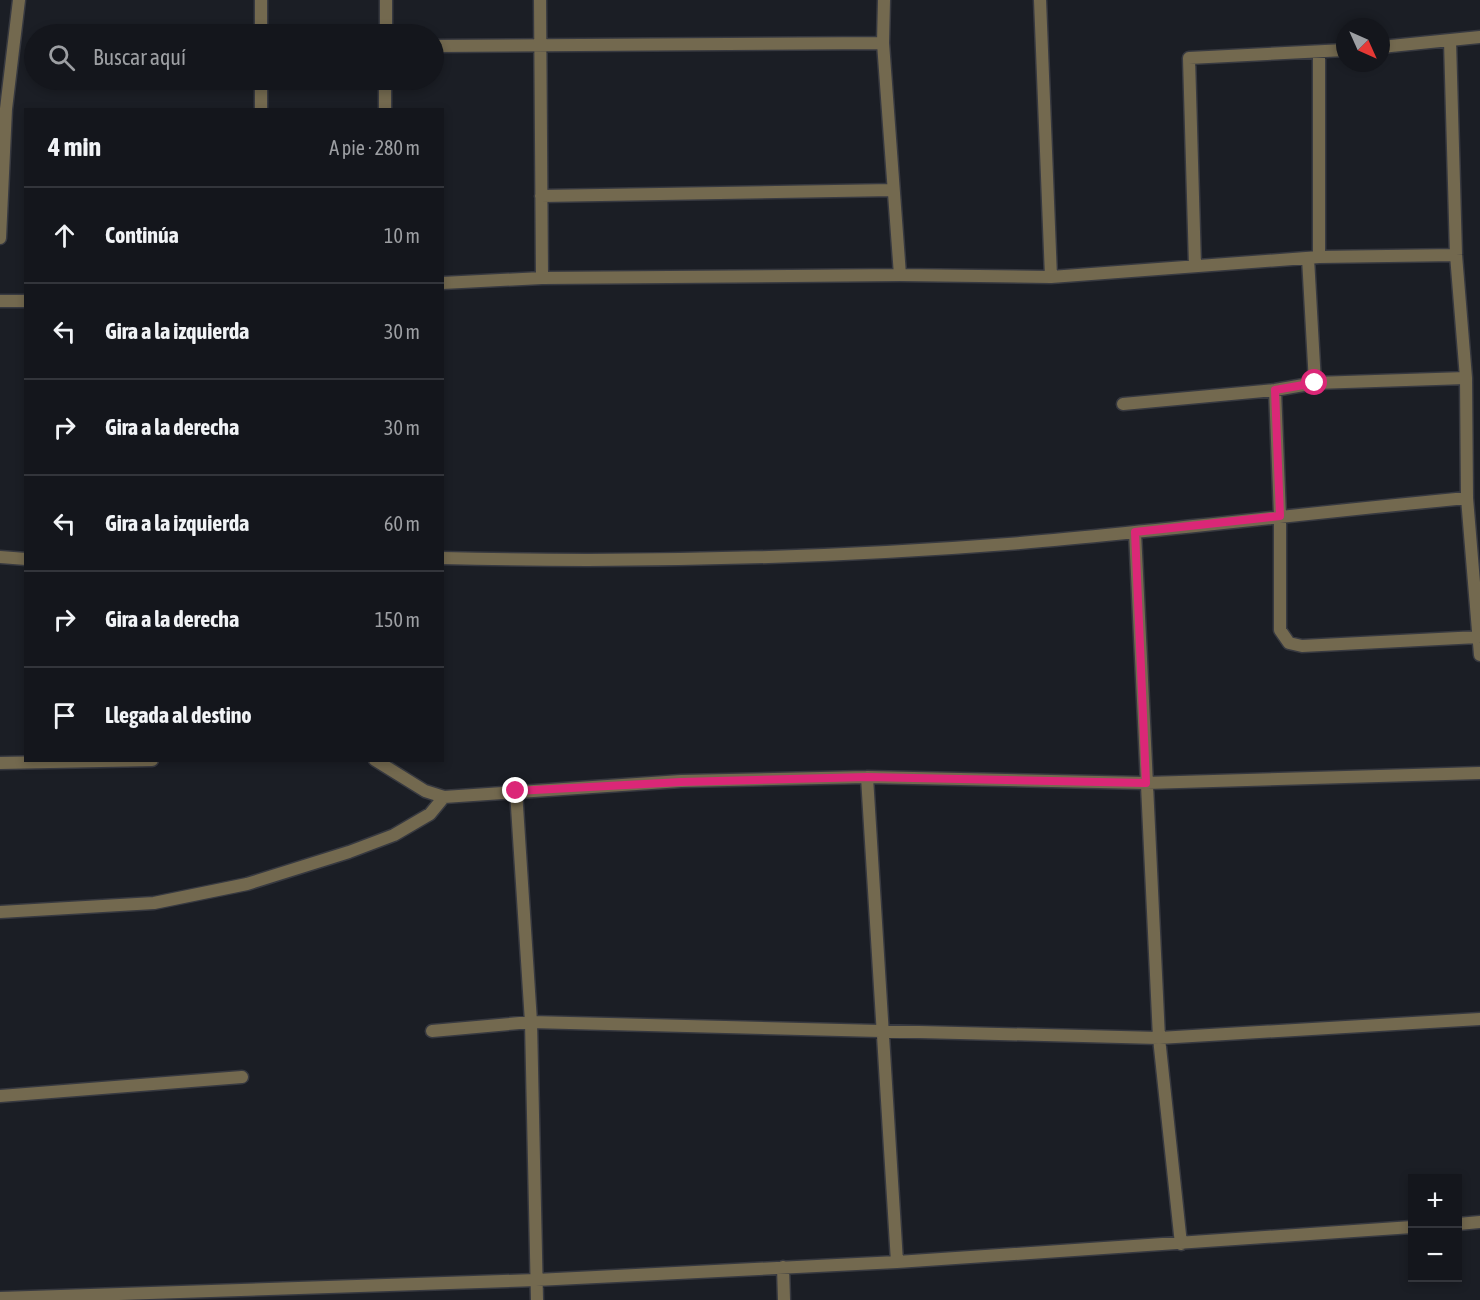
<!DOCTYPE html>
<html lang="es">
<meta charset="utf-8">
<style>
:root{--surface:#14161c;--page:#212329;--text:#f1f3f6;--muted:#9d9fa3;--line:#33353b}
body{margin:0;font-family:"Asap Condensed",sans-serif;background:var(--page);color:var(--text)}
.controls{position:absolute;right:18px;bottom:18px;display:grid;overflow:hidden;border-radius:0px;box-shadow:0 3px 9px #0003}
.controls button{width:54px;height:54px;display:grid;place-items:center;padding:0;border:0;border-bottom:2px solid var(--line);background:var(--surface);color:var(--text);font:30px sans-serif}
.compass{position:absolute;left:1336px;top:18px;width:54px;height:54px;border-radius:50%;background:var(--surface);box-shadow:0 3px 9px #0003;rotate:135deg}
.stop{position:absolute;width:18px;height:18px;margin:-14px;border:4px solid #db2777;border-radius:50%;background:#fff}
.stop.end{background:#db2777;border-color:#fff;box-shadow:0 2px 6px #0008}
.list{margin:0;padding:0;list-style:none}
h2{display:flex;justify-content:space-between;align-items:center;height:78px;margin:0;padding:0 24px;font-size:26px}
h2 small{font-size:20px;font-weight:400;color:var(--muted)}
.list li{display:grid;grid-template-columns:39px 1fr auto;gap:18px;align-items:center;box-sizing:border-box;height:96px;padding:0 24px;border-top:2px solid var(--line)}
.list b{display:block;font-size:22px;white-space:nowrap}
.list em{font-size:20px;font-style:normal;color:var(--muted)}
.icon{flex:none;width:33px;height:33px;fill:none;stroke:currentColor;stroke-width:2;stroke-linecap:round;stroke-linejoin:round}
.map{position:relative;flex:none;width:1480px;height:1300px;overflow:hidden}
.search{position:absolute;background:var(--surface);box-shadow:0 3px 9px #0003;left:24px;top:24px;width:420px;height:66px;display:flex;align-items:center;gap:15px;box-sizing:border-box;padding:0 21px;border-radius:33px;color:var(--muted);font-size:22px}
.panel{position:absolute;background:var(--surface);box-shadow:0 3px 9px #0003;left:24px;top:108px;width:420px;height:654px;border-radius:0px}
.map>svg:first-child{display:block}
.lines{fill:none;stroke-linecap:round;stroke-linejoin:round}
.street-casing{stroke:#373940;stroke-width:15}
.street{stroke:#73694f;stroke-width:12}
.route{stroke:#db2777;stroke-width:8}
</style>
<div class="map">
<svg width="1480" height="1300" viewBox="0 0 1480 1300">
<rect width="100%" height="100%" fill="#1b1e25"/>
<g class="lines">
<defs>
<path id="street" d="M261,0V34
M540,0L542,278
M884,0L883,43L900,275
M1040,0L1051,277
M386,34V0
M1450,41L1456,255L1466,378L1467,498L1480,655
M434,46L883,43
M1381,47L1480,37
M261,80V110
M385,110V80
M541,196L893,190
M0,238L6,109L19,0
M1319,257V52
M1308,258L1315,383
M1195,266L1189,58L1345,50
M442,283L542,278L900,275L1051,277L1319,257L1456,255
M0,301H26
M1275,390L1280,516V630L1289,643L1302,646L1478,637
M1123,404L1275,390L1315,383L1466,378
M1135,532L1159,1038L1181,1244
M0,557L26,559
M442,558C635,563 829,558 1020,543C1169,530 1318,512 1467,498
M375,760L425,791L444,797L681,781L867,777L1146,783L1480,773
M0,763L152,760
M867,777L897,1262
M516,791L531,1022L537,1300
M0,912L154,903L247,884L349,852L394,835L430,814L444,797
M432,1031L531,1022L1159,1038L1480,1019
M0,1096L242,1077
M1458,1224L1480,1222
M783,1267L784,1300
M0,1298L536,1280L897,1262L1412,1227"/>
</defs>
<!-- street casing -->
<use href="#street" class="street-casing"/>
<!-- street -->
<use href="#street" class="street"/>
</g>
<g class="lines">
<!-- route -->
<path class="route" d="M516,791L681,782L867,777L1146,783L1135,532L1280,516L1275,390L1315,383"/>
</g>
</svg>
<div class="controls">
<button>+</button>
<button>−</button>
</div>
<svg class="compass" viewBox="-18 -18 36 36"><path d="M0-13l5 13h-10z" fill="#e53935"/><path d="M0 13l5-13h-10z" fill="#9d9fa3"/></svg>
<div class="stop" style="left:1315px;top:383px"></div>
<div class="stop end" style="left:516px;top:791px"></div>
<div class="search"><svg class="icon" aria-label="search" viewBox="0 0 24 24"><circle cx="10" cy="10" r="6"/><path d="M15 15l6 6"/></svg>Buscar aquí</div>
<section class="panel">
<h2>4 min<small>A pie · 280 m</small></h2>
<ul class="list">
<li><svg class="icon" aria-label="ahead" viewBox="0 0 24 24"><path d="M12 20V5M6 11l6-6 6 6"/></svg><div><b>Continúa</b></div><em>10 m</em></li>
<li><svg class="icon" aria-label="left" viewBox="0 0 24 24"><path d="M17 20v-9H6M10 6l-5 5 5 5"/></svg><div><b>Gira a la izquierda</b></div><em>30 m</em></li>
<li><svg class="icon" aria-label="right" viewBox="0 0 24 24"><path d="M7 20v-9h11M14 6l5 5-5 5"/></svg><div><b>Gira a la derecha</b></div><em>30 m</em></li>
<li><svg class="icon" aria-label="left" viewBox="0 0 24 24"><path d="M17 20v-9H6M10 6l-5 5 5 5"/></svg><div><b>Gira a la izquierda</b></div><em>60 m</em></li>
<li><svg class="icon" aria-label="right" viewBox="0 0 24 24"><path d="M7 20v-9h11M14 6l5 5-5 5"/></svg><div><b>Gira a la derecha</b></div><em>150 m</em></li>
<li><svg class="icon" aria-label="arrive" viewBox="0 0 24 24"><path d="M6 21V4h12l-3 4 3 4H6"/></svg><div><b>Llegada al destino</b></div></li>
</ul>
</section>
</div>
